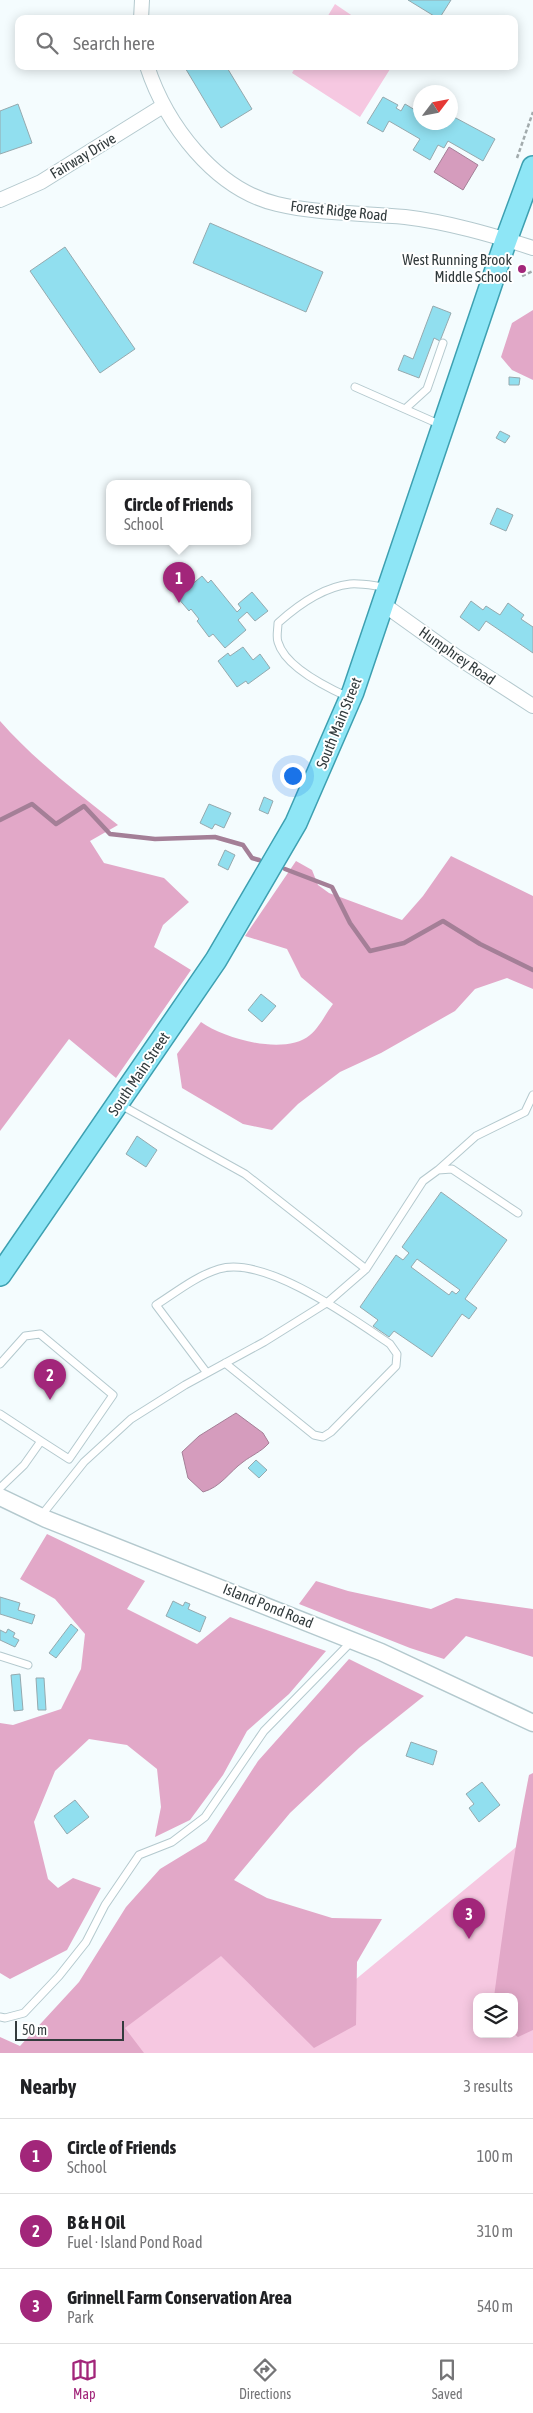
<!DOCTYPE html>
<meta charset="utf-8">
<style>
:root{--surface:#fff;--page:#f6f6f6;--text:#202124;--muted:#757577;--line:#e0e0e0;--accent:#a2267a}
body{margin:0;font-family:"Asap Condensed",sans-serif;background:var(--page);color:var(--text)}
.controls{position:absolute;right:15px;bottom:15px;display:grid;overflow:hidden;border-radius:10px;box-shadow:0 2px 12px #0003}
.controls button{width:45px;height:45px;display:grid;place-items:center;padding:0;border:0;border-bottom:1px solid var(--line);background:var(--surface);color:var(--text);font:25px sans-serif}
.compass{position:absolute;left:413px;top:85px;width:45px;height:45px;border-radius:50%;background:var(--surface);box-shadow:0 2px 12px #0003;rotate:58deg}
.scale{position:absolute;left:15px;bottom:12px;width:109px;box-sizing:border-box;padding-left:5px;border:2px solid #323b3d;border-top:0;font-size:14px;line-height:18px;white-space:nowrap;color:#323b3d;-webkit-text-stroke:4px #fff;paint-order:stroke}
.you{position:absolute;left:292px;top:775px;width:18px;height:18px;margin:-12px;border:4px solid #fff;border-radius:50%;background:#1a73e8;box-shadow:0 0 0 8px #1a73e833}
.badge{display:grid;place-items:center;width:32px;height:32px;border-radius:50%;background:var(--accent);color:#fff;font-size:16px;font-weight:700}
.pin{position:absolute;translate:-50% -41px;filter:drop-shadow(0 1px 2px #0008)}
.pin::after{content:'';position:absolute;top:26px;width:18px;height:15px;background:inherit;clip-path:polygon(0 0,100% 0,50% 100%)}
.popup{position:absolute;left:106px;top:480px;width:145px;height:65px;box-sizing:border-box;display:grid;place-content:center;border-radius:10px;background:var(--surface);filter:drop-shadow(0 1px 4px #0005);font-size:16px;white-space:nowrap;color:var(--muted)}
.popup b{font-size:19px;color:var(--text)}
.popup::after{content:'';position:absolute;left:50%;top:100%;margin-left:-10px;border:10px solid transparent;border-top-color:var(--surface)}
.list{margin:0;padding:0;list-style:none}
h2{display:flex;justify-content:space-between;align-items:center;height:65px;margin:0;padding:0 20px;font-size:21px}
h2 small{font-size:16px;font-weight:400;color:var(--muted)}
.list li{display:grid;grid-template-columns:32px 1fr auto;gap:15px;align-items:center;box-sizing:border-box;height:75px;padding:0 20px;border-top:1px solid var(--line)}
.list b{display:block;font-size:19px;white-space:nowrap}
.list p{margin:0;font-size:16px;white-space:nowrap;color:var(--muted)}
.list em{font-size:16px;font-style:normal;color:var(--muted)}
.icon{flex:none;width:28px;height:28px;fill:none;stroke:currentColor;stroke-width:2;stroke-linecap:round;stroke-linejoin:round}
.map{position:relative;flex:none;width:533px;height:2053px;overflow:hidden}
.search{position:absolute;background:var(--surface);box-shadow:0 2px 12px #0003;left:15px;right:15px;top:15px;height:55px;display:flex;align-items:center;gap:12px;box-sizing:border-box;padding:0 18px;border-radius:10px;color:var(--muted);font-size:19px}
.sheet{height:290px;background:var(--surface)}
nav{display:flex;justify-content:space-around;align-items:center;box-sizing:border-box;height:70px;border-top:1px solid var(--line);background:var(--surface);font-size:14px;color:var(--muted)}
nav a{display:grid;justify-items:center;gap:2px}
nav .on{color:var(--accent)}
.map>svg:first-child{display:block}
.green{fill:#f6c8e1;fill-rule:evenodd}
.forest{fill:#e2a8c8}
.water{fill:#d59cbd;stroke:#a47f97}
.lines{fill:none;stroke-linecap:round;stroke-linejoin:round}
.stream{stroke:#a47f97;stroke-width:4.5}
.building{fill:#91dfef;stroke:#95a9ae;fill-rule:evenodd}
.service-casing{stroke:#b4c9ce;stroke-width:9}
.minor-casing{stroke:#b4c9ce;stroke-width:16}
.tertiary-casing{stroke:#b4c9ce;stroke-width:19}
.primary-casing{stroke:#3da0b1;stroke-width:24}
.path{stroke:#a2abad;stroke-width:2.5;stroke-dasharray:4 2.5;stroke-linecap:butt}
.service{stroke:#fff;stroke-width:7}
.minor{stroke:#fff;stroke-width:14}
.tertiary{stroke:#fff;stroke-width:16}
.primary{stroke:#8ee6f6;stroke-width:21}
.poi-dot{fill:#a2267a;stroke:#fff;stroke-width:2}
.labels{text-anchor:middle;stroke-width:4;stroke-linejoin:round;paint-order:stroke}
.street-label{font-size:15px;fill:#323b3d;stroke:#fff}
.poi-label{font-size:15px;fill:#323b3d;stroke:#fff;text-anchor:end}
</style>
<div class="map">
<svg width="533" height="2053" viewBox="0 0 533 2053">
<rect width="100%" height="100%" fill="#f4fcfe"/>
<!-- green -->
<path class="green" d="M335,4L357,19H326Z
M296,66H392L360,117L292,73Z
M533,1833V2053H53L156,1881L321,2008ZM477,1997H514V2034H477Z"/>
<!-- forest -->
<path class="forest" d="M533,310V380L512,370L501,357L512,323Z
M0,721C34,760 77,792 118,825L90,841L104,863L164,878L189,902L163,925L154,947L191,970L116,1078L69,1039L0,1131Z
M451,856L533,896V989L507,978L475,989L455,1011L381,1053L340,1072L298,1104L272,1130L243,1124L182,1088L177,1054L201,1022C225,1039 285,1056 310,1035C319,1028 326,1013 333,1004L301,977L287,949L245,936L296,861L312,870L318,885L329,893L402,920L423,896Z
M47,1534L145,1581L127,1609L197,1644L230,1617L326,1651L289,1694L247,1731L223,1775L190,1820L155,1837L161,1807L157,1769L127,1745L89,1739L55,1771L34,1822L48,1879L58,1888L73,1878L101,1888L67,1950L10,1979L0,1973V1723L13,1725L61,1709L81,1669L85,1634L55,1599L20,1579Z
M316,1581L348,1591L431,1609L456,1598L533,1609V1657L466,1636L444,1659L410,1648L299,1604Z
M349,1659L424,1696L359,1748L290,1813L234,1880L267,1898L332,1918L382,1919L357,1962L356,2025L314,2048L221,1956L125,2028L144,2053H0V2037L20,2046L79,1982L126,1907L160,1869L206,1841L258,1761Z
M533,1773V2030L518,2037L514,2034V1997H494C504,1923 514,1849 529,1775Z"/>
<!-- water -->
<path class="water" d="M449,147L478,165L463,190L434,172Z
M236,1413L263,1433L269,1443C261,1452 252,1455 243,1462C229,1472 221,1487 203,1492L188,1478L182,1452L199,1436Z"/>
<g class="lines">
<!-- stream -->
<path class="stream" d="M0,820L32,804L56,824L84,806L110,834L155,839L215,837L243,845L252,858L259,860
M285,869L332,887L350,923L370,951L404,943L443,921L480,944L533,970"/>
</g>
<!-- building -->
<path class="building" d="M408,0H451L439,19Z
M184,66H226L252,109L221,128Z
M383,97L398,105L396,108L401,111L405,104L420,113V122L428,126L430,122H450V112L455,115L454,117L495,139L483,161L448,141L444,148L438,145L430,160L413,150L420,139L389,121L383,132L367,123Z
M18,104L32,143L0,154V111Z
M210,223L323,272L306,312L193,263Z
M65,247L135,349L100,373L30,271Z
M433,306L451,313L440,341L434,338L419,378L398,370L404,355L413,359Z
M509,377L520,378L519,385H509Z
M500,431L510,436L505,443L496,438Z
M497,508L513,515L506,531L490,524Z
M202,576L208,583L211,580L237,612L241,608L238,604L252,592L268,611L255,621L247,612L238,620L246,630L225,648L213,634L209,637L197,621L199,619L191,609L189,611L177,597Z
M471,601L483,610L486,606L500,615L508,603L524,615L521,619L533,627V653L486,621L479,631L460,617Z
M243,647L253,660L260,654L270,668L248,684L246,681L237,687L218,661L228,653L230,656Z
M264,797L273,801L268,814L259,810Z
M209,804L231,813L224,828L215,824L212,829L200,823Z
M225,850L235,855L228,870L218,865Z
M261,994L276,1006L262,1022L248,1010Z
M137,1136L157,1150L146,1167L126,1154Z
M441,1192L507,1240L465,1299L477,1308L469,1319L462,1314L432,1357L394,1331L389,1337L373,1326L378,1320L360,1307L396,1255L403,1260L409,1253L402,1247ZM417,1259L460,1290L456,1294L452,1291L449,1295L411,1267Z
M256,1460L267,1470L259,1478L248,1468Z
M0,1597L20,1603L18,1610L35,1615L32,1624L0,1614Z
M173,1601L183,1606L185,1602L190,1604L188,1609L206,1617L200,1632L166,1616Z
M71,1624L78,1630L56,1658L49,1653Z
M8,1629L15,1633L13,1637L19,1640L15,1647L0,1640V1630L6,1633Z
M20,1674L23,1710L14,1711L11,1675Z
M36,1678H44L46,1710H38Z
M411,1742L437,1751L433,1765L406,1756Z
M482,1782L500,1805L479,1822L469,1808L474,1804L466,1794Z
M75,1800L89,1817L67,1834L54,1816Z"/>
<g class="lines">
<defs>
<path id="service" d="M355,387L441,425
M405,409L427,389L443,343
M348,697C326,687 285,667 278,642C276,637 278,629 278,623C298,605 323,587 350,584C361,583 375,586 386,587
M119,1104L245,1174L366,1269
M438,1170L476,1136L525,1112L533,1095
M0,1364L25,1336L40,1334L113,1395L69,1459L41,1441
M207,1373L156,1305C175,1293 196,1276 219,1269C265,1255 353,1319 390,1344L397,1354L396,1366L331,1432L323,1437L314,1435L225,1363
M0,1414L41,1441L24,1465L0,1488
M41,1516L84,1462L131,1419L185,1385L264,1342L328,1302L366,1269L423,1181L438,1170L452,1169L518,1213
M0,1656L28,1665
M0,2017L5,2018L24,2013L59,1976L86,1942L105,1905L139,1855L172,1842L205,1817L264,1731L353,1640"/>
<path id="minor" d="M141,19L142,0
M147,66C166,124 214,189 277,204C319,214 362,213 405,217C448,222 492,235 533,248
M0,200L41,182L163,106
M383,604L457,657L533,706"/>
<path id="tertiary" d="M0,1497L46,1519L381,1652L533,1723"/>
<path id="primary" d="M0,1275L216,960L296,823L353,692L505,243L533,167"/>
</defs>
<!-- service casing -->
<use href="#service" class="service-casing"/>
<!-- minor casing -->
<use href="#minor" class="minor-casing"/>
<!-- tertiary casing -->
<use href="#tertiary" class="tertiary-casing"/>
<!-- primary casing -->
<use href="#primary" class="primary-casing"/>
<!-- path -->
<path class="path" d="M517,158L533,112
M522,276L533,271"/>
<!-- service -->
<use href="#service" class="service"/>
<!-- minor -->
<use href="#minor" class="minor"/>
<!-- tertiary -->
<use href="#tertiary" class="tertiary"/>
<!-- primary -->
<use href="#primary" class="primary"/>
</g>
<!-- markers -->
<circle class="poi-dot" cx="522" cy="269" r="5"/>
<g class="labels">
<!-- street labels -->
<g class="street-label">
<text transform="translate(83 156) rotate(-31)" y="5">Fairway Drive</text>
<text transform="translate(339 211) rotate(6)" y="5">Forest Ridge Road</text>
<text transform="translate(457 656) rotate(35)" y="5">Humphrey Road</text>
<text transform="translate(339 723) rotate(-68)" y="5">South Main Street</text>
<text transform="translate(139 1074) rotate(-56)" y="5">South Main Street</text>
<text transform="translate(268 1606) rotate(22)" y="5">Island Pond Road</text>
</g>
<!-- poi labels -->
<g class="poi-label">
<text x="512" y="265">West Running Brook<tspan x="512" dy="17">Middle School</tspan></text>
</g>
</g>
</svg>
<div class="controls">
<button><svg class="icon" aria-label="layers" viewBox="0 0 24 24"><path d="M12 4l9 5-9 5-9-5zM3 14l9 5 9-5"/></svg></button>
</div>
<svg class="compass" viewBox="-18 -18 36 36"><path d="M0-13l5 13h-10z" fill="#e53935"/><path d="M0 13l5-13h-10z" fill="#757577"/></svg>
<div class="scale">50 m</div>
<div class="you"></div>
<div class="pin badge" style="left:179px;top:603px">1</div>
<div class="popup"><b>Circle of Friends</b>School</div>
<div class="pin badge" style="left:50px;top:1400px">2</div>
<div class="pin badge" style="left:469px;top:1939px">3</div>
<div class="search"><svg class="icon" aria-label="search" viewBox="0 0 24 24"><circle cx="10" cy="10" r="6"/><path d="M15 15l6 6"/></svg>Search here</div>
</div>
<section class="sheet">
<h2>Nearby<small>3 results</small></h2>
<ul class="list">
<li><span class="badge">1</span><div><b>Circle of Friends</b><p>School</p></div><em>100 m</em></li>
<li><span class="badge">2</span><div><b>B &amp; H Oil</b><p>Fuel · Island Pond Road</p></div><em>310 m</em></li>
<li><span class="badge">3</span><div><b>Grinnell Farm Conservation Area</b><p>Park</p></div><em>540 m</em></li>
</ul>
</section>
<nav>
<a class="on"><svg class="icon" aria-label="map" viewBox="0 0 24 24"><path d="M3 6l6-2 6 2 6-2v14l-6 2-6-2-6 2zM9 4v14M15 6v14"/></svg>Map</a>
<a><svg class="icon" aria-label="directions" viewBox="0 0 24 24"><path d="M12 3l9 9-9 9-9-9zM9 14v-3h6M13 9l2 2-2 2"/></svg>Directions</a>
<a><svg class="icon" aria-label="saved" viewBox="0 0 24 24"><path d="M7 4h10v16l-5-4-5 4z"/></svg>Saved</a>
</nav>
